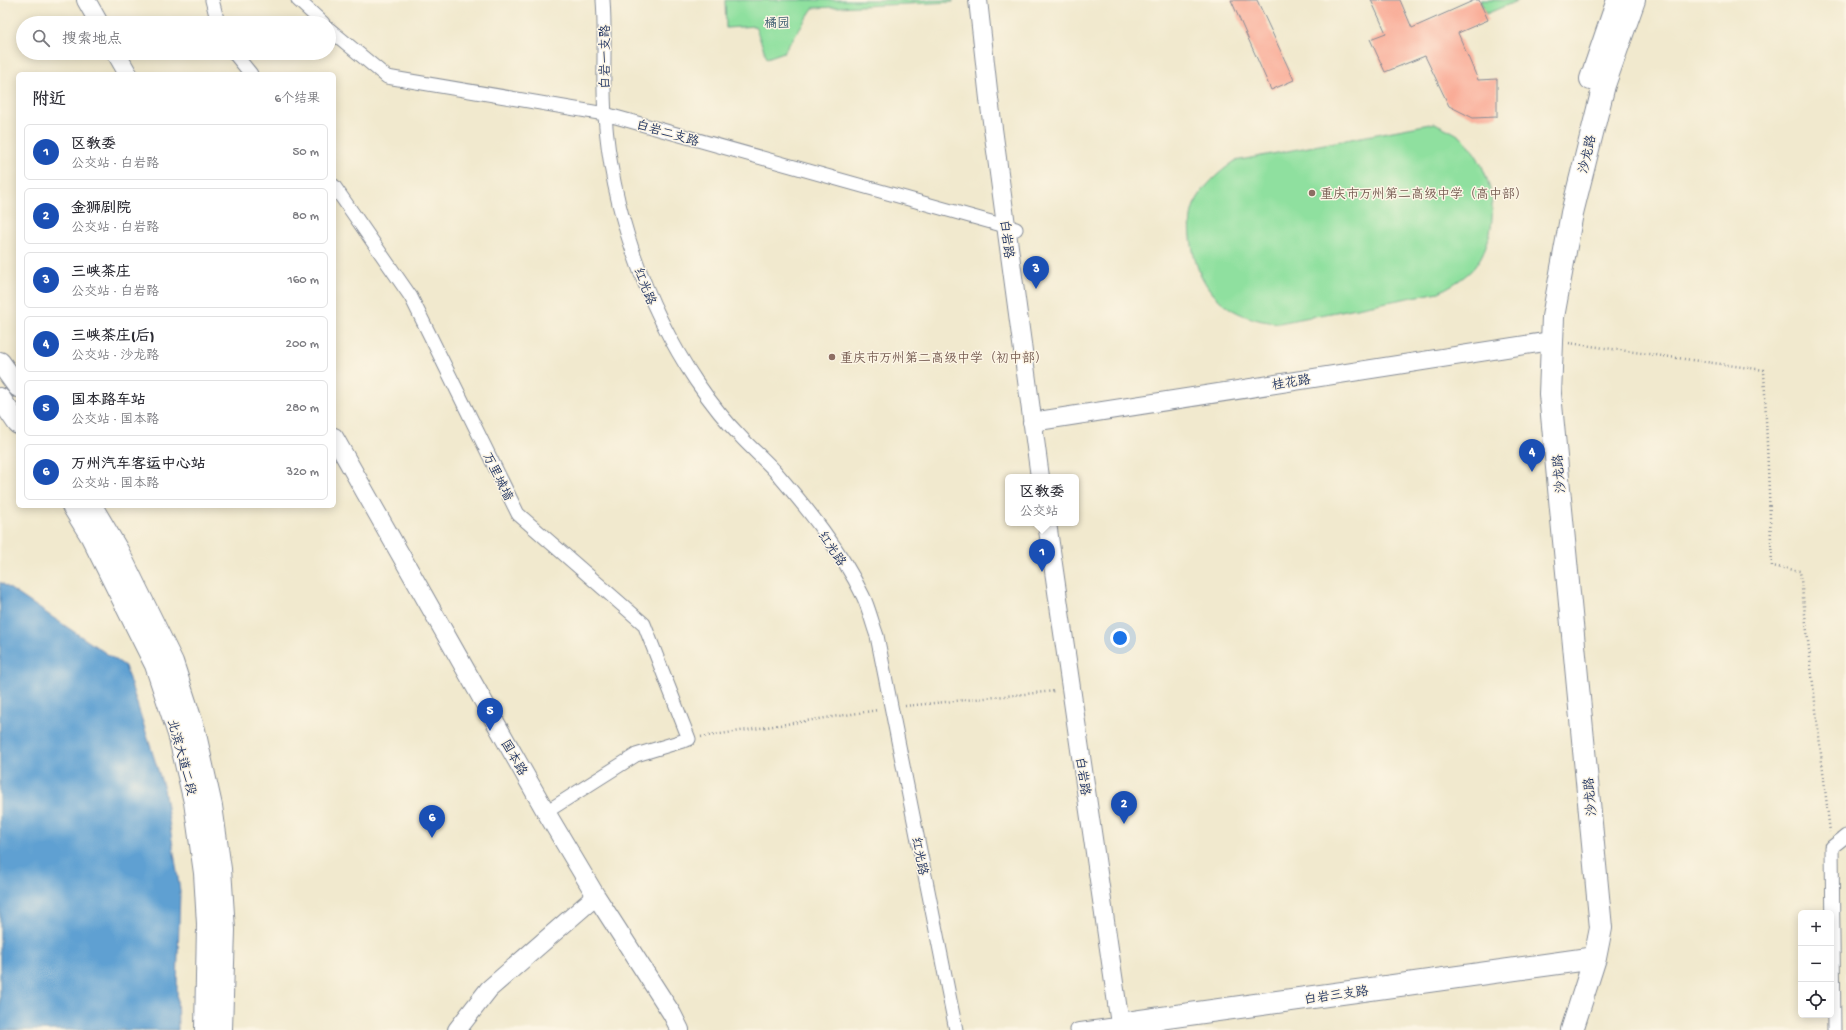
<!DOCTYPE html>
<html lang="zh">
<meta charset="utf-8">
<style>
:root{--surface:#fff;--page:#f7f7f7;--text:#2b2b33;--muted:#7c7c81;--line:#e1e1e2;--accent:#0b8043}
body{margin:0;font-family:"Gochi Hand","LXGW WenKai TC",sans-serif;background:var(--page);color:var(--text)}
.controls{position:absolute;right:12px;bottom:12px;display:grid;overflow:hidden;border-radius:6px;box-shadow:0 2px 10px #0003}
.controls button{width:36px;height:36px;display:grid;place-items:center;padding:0;border:0;border-bottom:1px solid var(--line);background:var(--surface);color:var(--text);font:20px sans-serif}
.you{position:absolute;left:1120px;top:638px;width:14px;height:14px;margin:-10px;border:3px solid #fff;border-radius:50%;background:#1a73e8;box-shadow:0 0 0 6px #1a73e833}
.badge{display:grid;place-items:center;width:26px;height:26px;border-radius:50%;background:var(--accent);color:#fff;font-size:13px;font-weight:700}
.pin{position:absolute;translate:-50% -33px;filter:drop-shadow(0 1px 2px #0008)}
.pin::after{content:'';position:absolute;top:21px;width:14px;height:12px;background:inherit;clip-path:polygon(0 0,100% 0,50% 100%)}
.popup{position:absolute;left:1005px;top:474px;width:74px;height:52px;box-sizing:border-box;display:grid;place-content:center;border-radius:6px;background:var(--surface);filter:drop-shadow(0 1px 3px #0005);font-size:13px;white-space:nowrap;color:var(--muted)}
.popup b{font-size:15px;color:var(--text)}
.popup::after{content:'';position:absolute;left:50%;top:100%;margin-left:-8px;border:8px solid transparent;border-top-color:var(--surface)}
.list{margin:0;padding:0;list-style:none}
h2{display:flex;justify-content:space-between;align-items:center;height:52px;margin:0;padding:0 16px;font-size:17px}
h2 small{font-size:13px;font-weight:400;color:var(--muted)}
.list li{display:grid;grid-template-columns:26px 1fr auto;gap:12px;align-items:center;box-sizing:border-box;height:56px;margin:0 8px 8px;padding:0 8px;border:1px solid var(--line);border-radius:6px}
.list b{display:block;font-size:15px;white-space:nowrap}
.list p{margin:0;font-size:13px;white-space:nowrap;color:var(--muted)}
.list em{font-size:13px;font-style:normal;color:var(--muted)}
.icon{flex:none;width:22px;height:22px;fill:none;stroke:currentColor;stroke-width:2;stroke-linecap:round;stroke-linejoin:round}
.map{position:relative;flex:none;width:1846px;height:1030px;overflow:hidden}
.search{position:absolute;background:var(--surface);box-shadow:0 2px 10px #0003;left:16px;top:16px;width:320px;height:44px;display:flex;align-items:center;gap:10px;box-sizing:border-box;padding:0 14px;border-radius:22px;color:var(--muted);font-size:15px}
.panel{position:absolute;background:var(--surface);box-shadow:0 2px 10px #0003;left:16px;top:72px;width:320px;height:436px;border-radius:6px}
.map>svg:first-child{display:block}
.green{fill:#8fe09f;stroke:#55887e}
.water{fill:#5ea0d2;stroke:#3c6898}
.building{fill:#f9ac97}
.lines{fill:none;stroke-linecap:round;stroke-linejoin:round}
.street-casing{stroke:#868c96;stroke-width:15}
.secondary-casing{stroke:#868c96;stroke-width:20}
.primary-casing{stroke:#868c96;stroke-width:22}
.highway-casing{stroke:#868c96;stroke-width:24}
.path{stroke:#868c96;stroke-width:2.5;stroke-dasharray:1 3;stroke-linecap:butt}
.street{stroke:#fff;stroke-width:13}
.secondary{stroke:#fff;stroke-width:18}
.primary{stroke:#fff;stroke-width:20}
.highway{stroke:#fff;stroke-width:22}
.education-dot{fill:#8d6e63;stroke:#fcf5e5;stroke-width:1.5}
.labels{text-anchor:middle;stroke-width:3;stroke-linejoin:round;paint-order:stroke}
.park-label{font-size:13px;fill:#385b6e;stroke:#fcf5e5}
.street-label{font-size:13px;fill:#1b2f5e;stroke:#fcf5e5}
.education-label{font-size:13px;fill:#785e54;stroke:#fcf5e5;text-anchor:start}
</style>
<div class="map">
<svg width="1846" height="1030" viewBox="0 0 1846 1030">
<rect width="100%" height="100%" fill="#fcf5e5"/>
<filter id="ink" filterUnits="userSpaceOnUse"><feTurbulence type="fractalNoise" baseFrequency=".025" numOctaves="2"/><feDisplacementMap in="SourceGraphic" scale="8" xChannelSelector="R" yChannelSelector="G"/><feConvolveMatrix kernelMatrix="1 2 1 2 8 2 1 2 1" color-interpolation-filters="sRGB"/></filter>
<filter id="wash" filterUnits="userSpaceOnUse"><feTurbulence type="fractalNoise" baseFrequency=".012" numOctaves="4" result="noise"/><feDisplacementMap in="SourceGraphic" scale="16" xChannelSelector="R" yChannelSelector="G"/><feGaussianBlur stdDeviation="0.9" result="paint"/><feColorMatrix in="noise" values="0 0 0 0 0 0 0 0 0 0 0 0 0 0 0 0 0 1.4 0 .05"/><feComposite in="paint" operator="in"/></filter>
<g filter="url(#wash)">
<rect width="100%" height="100%" fill="#f1e9ce"/>
<!-- green -->
<path class="green" d="M725,0H953V2L813,8L784,52L767,58L755,26L726,28Z
M1480,0H1519L1486,14Z
M1435,123C1444,128 1455,132 1462,138C1495,170 1503,227 1476,265C1467,277 1452,285 1439,292L1279,323C1231,320 1199,293 1192,245C1190,232 1189,217 1194,205C1203,186 1218,173 1235,161Z"/>
<!-- water -->
<path class="water" d="M0,582L125,666L164,789L180,891L177,988L178,1030H0Z"/>
<g id="blocks">
<!-- building -->
<path class="building" d="M1231,0H1257L1294,80L1271,90Z
M1371,0H1400L1412,28L1475,0H1479L1488,20L1458,33L1478,80L1497,79V117L1473,118L1449,106L1425,56L1385,72L1370,39L1386,33Z"/>
</g>
</g>
<g filter="url(#ink)">
<use href="#blocks" fill-opacity="0" stroke="#868c96" stroke-width="1"/>
<g class="lines">
<defs>
<path id="street" d="M212,0L218,23
M298,0L323,23
M603,0C606,38 602,77 605,115C611,206 645,305 696,381C709,400 724,420 741,437C751,448 763,458 774,470C807,508 841,550 863,596C869,608 872,623 877,636L956,1030
M329,29L387,77L605,114L1016,229
M234,53L251,74
M334,186L411,297L518,514L644,624L689,739L636,755L546,812
M1077,1030L1120,1024
M1834,1030L1832,847L1846,836"/>
<path id="secondary" d="M86,0L99,23
M978,0L989,99L1040,477
M116,53L128,74
M1032,422L1551,341
M334,437L546,812L596,896L672,1014L680,1030
M1047,523L1120,1024
M457,1030L489,989L596,896"/>
<path id="primary" d="M0,362L18,387
M0,398L18,424
M72,506L91,537L155,665L178,734L194,802L204,873L207,924L205,1030
M92,506L118,550L173,662L195,730L212,806L221,869L225,930L222,1030"/>
<path id="highway" d="M1591,79L1618,0
M1121,1030L1120,1024L1139,1021L1595,958
M1572,1030L1595,958L1601,928L1550,394L1553,317L1572,213L1604,85L1634,0"/>
</defs>
<!-- street casing -->
<use href="#street" class="street-casing"/>
<!-- secondary casing -->
<use href="#secondary" class="secondary-casing"/>
<!-- primary casing -->
<use href="#primary" class="primary-casing"/>
<!-- highway casing -->
<use href="#highway" class="highway-casing"/>
<!-- path -->
<path class="path" d="M1569,343L1764,370L1772,566L1800,571L1830,832
M905,706L1055,691
M701,737L878,710"/>
<!-- street -->
<use href="#street" class="street"/>
<!-- secondary -->
<use href="#secondary" class="secondary"/>
<!-- primary -->
<use href="#primary" class="primary"/>
<!-- highway -->
<use href="#highway" class="highway"/>
</g>
</g>
<!-- markers -->
<g class="education-dot">
<circle cx="1312" cy="193" r="4"/>
<circle cx="832" cy="357" r="4"/>
</g>
<g class="labels">
<!-- park labels -->
<g class="park-label">
<text x="777" y="27">橘园</text>
</g>
<!-- street labels -->
<g class="street-label">
<text transform="translate(604 57) rotate(-90)" y="5">白岩一支路</text>
<text transform="translate(668 132) rotate(16)" y="5">白岩二支路</text>
<text transform="translate(1586 154) rotate(-77)" y="5">沙龙路</text>
<text transform="translate(1008 239) rotate(83)" y="5">白岩路</text>
<text transform="translate(646 286) rotate(69)" y="5">红光路</text>
<text transform="translate(1291 381) rotate(-9)" y="5">桂花路</text>
<text transform="translate(1558 474) rotate(-95)" y="5">沙龙路</text>
<text transform="translate(499 476) rotate(64)" y="5">万里城墙</text>
<text transform="translate(833 548) rotate(56)" y="5">红光路</text>
<text transform="translate(183 757) rotate(75)" y="5">北滨大道二段</text>
<text transform="translate(515 757) rotate(60)" y="5">国本路</text>
<text transform="translate(1084 776) rotate(82)" y="5">白岩路</text>
<text transform="translate(1589 797) rotate(-95)" y="5">沙龙路</text>
<text transform="translate(921 856) rotate(79)" y="5">红光路</text>
<text transform="translate(1336 994) rotate(-8)" y="5">白岩三支路</text>
</g>
<!-- education labels -->
<g class="education-label">
<text x="1320" y="198">重庆市万州第二高级中学（高中部）</text>
<text x="840" y="362">重庆市万州第二高级中学（初中部）</text>
</g>
</g>
</svg>
<div class="controls">
<button>+</button>
<button>−</button>
<button><svg class="icon" aria-label="locate" viewBox="0 0 24 24"><circle cx="12" cy="12" r="6"/><path d="M12 2v4M12 18v4M2 12h4M18 12h4"/></svg></button>
</div>
<div class="you"></div>
<div class="pin badge" style="left:1042px;top:572px;background:#1a4fb4">1</div>
<div class="popup"><b>区教委</b>公交站</div>
<div class="pin badge" style="left:1124px;top:824px;background:#1a4fb4">2</div>
<div class="pin badge" style="left:1036px;top:289px;background:#1a4fb4">3</div>
<div class="pin badge" style="left:1532px;top:472px;background:#1a4fb4">4</div>
<div class="pin badge" style="left:490px;top:731px;background:#1a4fb4">5</div>
<div class="pin badge" style="left:432px;top:838px;background:#1a4fb4">6</div>
<div class="search"><svg class="icon" aria-label="search" viewBox="0 0 24 24"><circle cx="10" cy="10" r="6"/><path d="M15 15l6 6"/></svg>搜索地点</div>
<section class="panel">
<h2>附近<small>6个结果</small></h2>
<ul class="list">
<li><span class="badge" style="background:#1a4fb4">1</span><div><b>区教委</b><p>公交站 · 白岩路</p></div><em>50 m</em></li>
<li><span class="badge" style="background:#1a4fb4">2</span><div><b>金狮剧院</b><p>公交站 · 白岩路</p></div><em>80 m</em></li>
<li><span class="badge" style="background:#1a4fb4">3</span><div><b>三峡茶庄</b><p>公交站 · 白岩路</p></div><em>160 m</em></li>
<li><span class="badge" style="background:#1a4fb4">4</span><div><b>三峡茶庄(后)</b><p>公交站 · 沙龙路</p></div><em>200 m</em></li>
<li><span class="badge" style="background:#1a4fb4">5</span><div><b>国本路车站</b><p>公交站 · 国本路</p></div><em>280 m</em></li>
<li><span class="badge" style="background:#1a4fb4">6</span><div><b>万州汽车客运中心站</b><p>公交站 · 国本路</p></div><em>320 m</em></li>
</ul>
</section>
</div>
